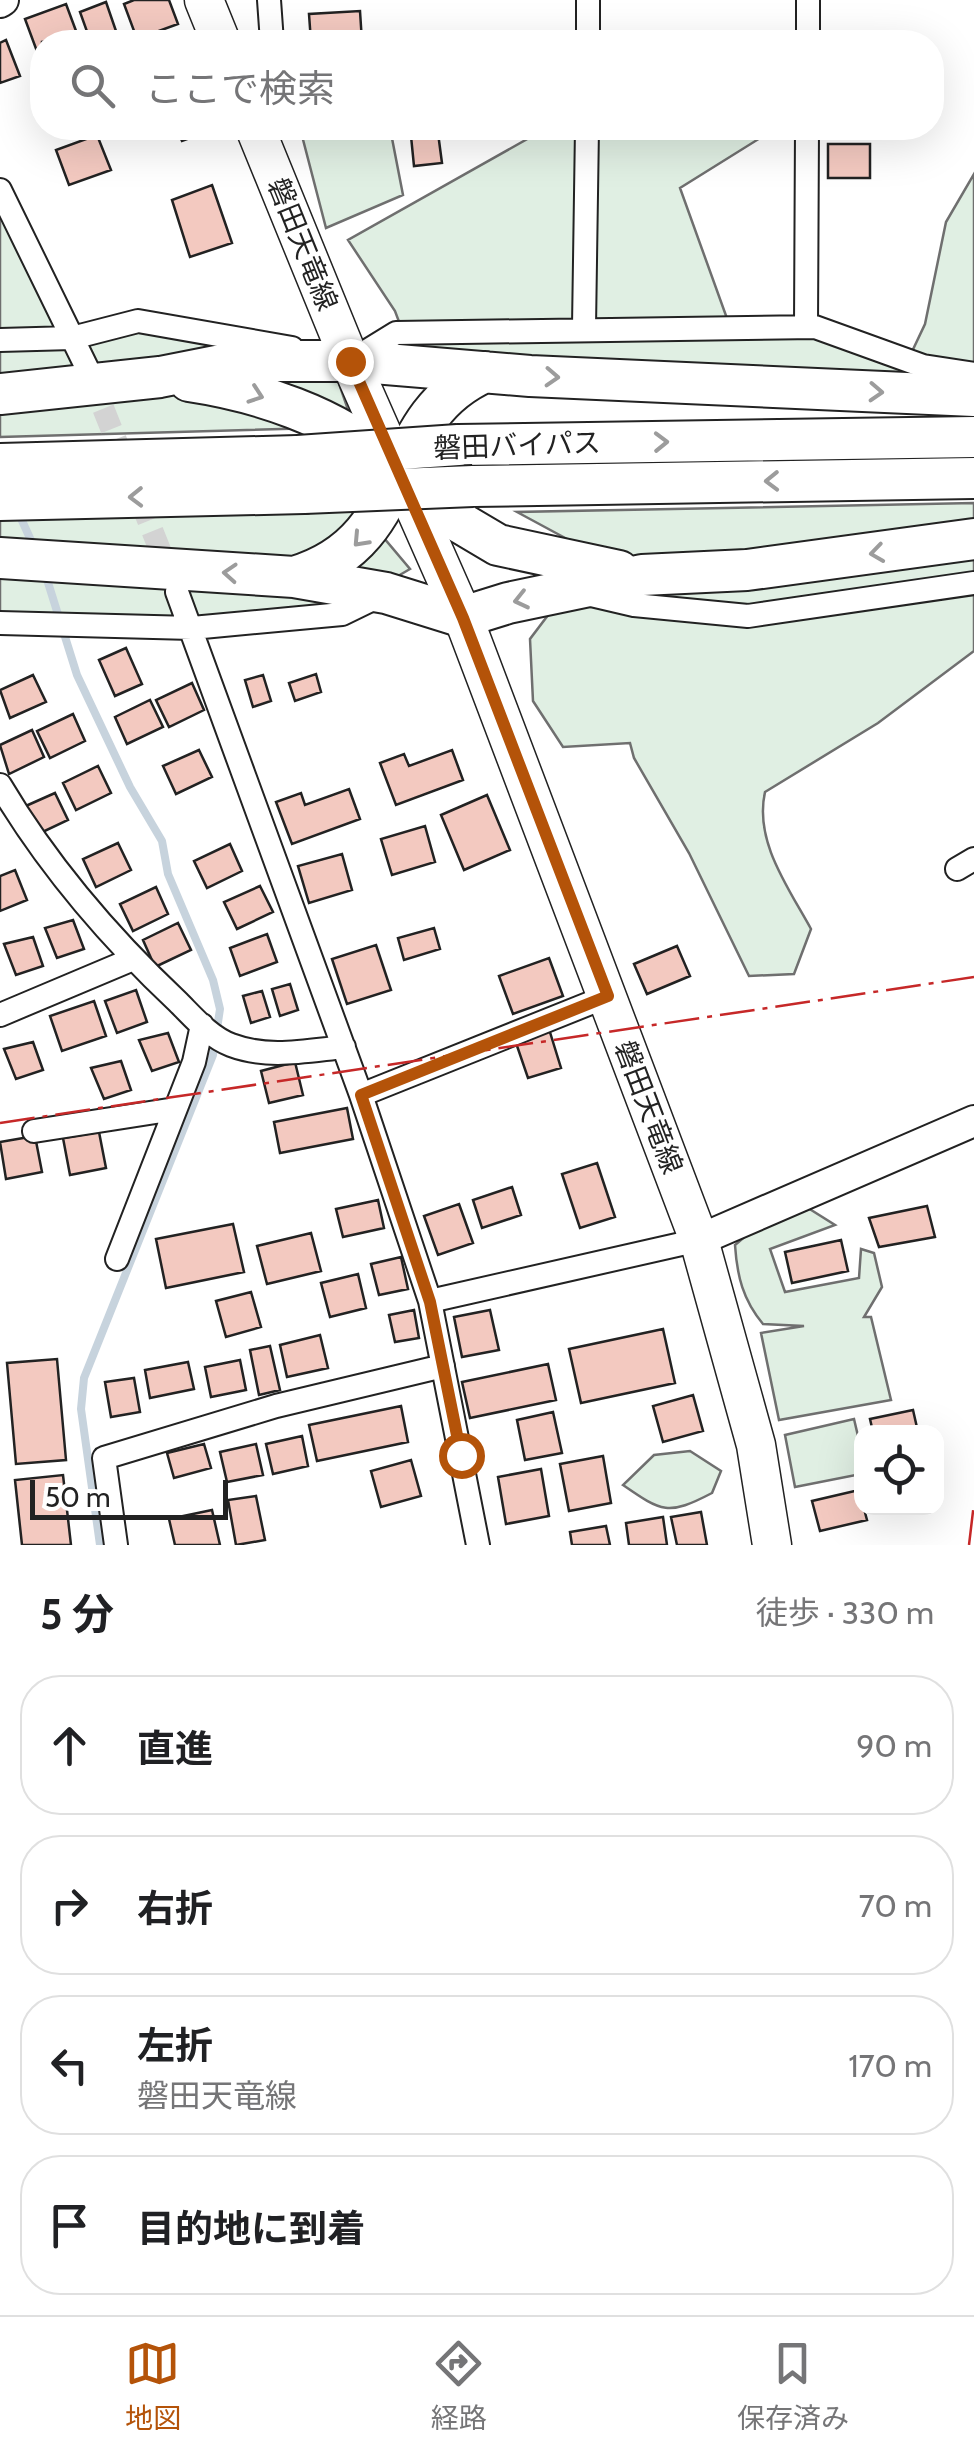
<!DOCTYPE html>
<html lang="ja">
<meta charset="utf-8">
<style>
:root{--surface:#fff;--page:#f2f2f2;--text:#202124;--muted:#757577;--line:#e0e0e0;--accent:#b45309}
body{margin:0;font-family:Cabin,"Noto Sans JP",sans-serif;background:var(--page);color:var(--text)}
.controls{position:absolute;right:30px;bottom:30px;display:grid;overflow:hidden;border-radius:20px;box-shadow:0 10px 40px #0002}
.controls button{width:90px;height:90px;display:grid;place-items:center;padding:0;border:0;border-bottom:2px solid var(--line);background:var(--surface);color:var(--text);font:50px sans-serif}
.scale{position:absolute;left:30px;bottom:25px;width:198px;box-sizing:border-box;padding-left:10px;border:5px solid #222;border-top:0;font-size:28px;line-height:35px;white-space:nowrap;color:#222;-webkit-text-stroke:8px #fff;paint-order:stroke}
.stop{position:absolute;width:30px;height:30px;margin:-22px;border:8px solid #b45309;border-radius:50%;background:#fff}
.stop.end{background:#b45309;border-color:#fff;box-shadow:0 2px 10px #0008}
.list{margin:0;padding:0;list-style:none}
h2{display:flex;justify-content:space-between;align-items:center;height:130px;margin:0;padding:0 40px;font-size:42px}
h2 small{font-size:32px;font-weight:400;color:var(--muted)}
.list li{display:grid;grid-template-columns:65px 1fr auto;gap:30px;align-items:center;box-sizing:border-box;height:140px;margin:0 20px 20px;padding:0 20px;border:2px solid var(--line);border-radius:40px}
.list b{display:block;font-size:38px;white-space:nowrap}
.list p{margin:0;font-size:32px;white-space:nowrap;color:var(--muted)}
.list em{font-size:32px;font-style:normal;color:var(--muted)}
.icon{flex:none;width:55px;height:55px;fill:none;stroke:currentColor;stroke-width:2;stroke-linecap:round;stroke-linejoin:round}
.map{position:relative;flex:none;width:974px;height:1545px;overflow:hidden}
.search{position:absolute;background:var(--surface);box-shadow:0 10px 40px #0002;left:30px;right:30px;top:30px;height:110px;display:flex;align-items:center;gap:25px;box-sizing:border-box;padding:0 35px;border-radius:40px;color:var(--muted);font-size:38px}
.sheet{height:770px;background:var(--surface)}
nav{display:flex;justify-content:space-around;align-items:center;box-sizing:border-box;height:140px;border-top:2px solid var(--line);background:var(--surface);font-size:28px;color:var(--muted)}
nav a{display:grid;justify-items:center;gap:5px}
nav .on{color:var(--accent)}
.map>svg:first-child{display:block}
.green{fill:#e0efe3;stroke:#6f6f6f;stroke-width:2.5}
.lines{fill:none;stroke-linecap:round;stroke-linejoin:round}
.stream{stroke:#c7d3dd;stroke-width:8}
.building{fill:#f3c9c0;stroke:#222;stroke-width:2.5}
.minor-tunnel{stroke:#d3d3d3;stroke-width:22;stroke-dasharray:22 11;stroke-linecap:butt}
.minor-casing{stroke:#222;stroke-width:26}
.tertiary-casing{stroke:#222;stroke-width:34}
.primary-casing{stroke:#222;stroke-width:41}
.trunk-casing{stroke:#222;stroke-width:44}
.minor{stroke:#fff;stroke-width:22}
.tertiary{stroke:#fff;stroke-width:30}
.primary{stroke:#fff;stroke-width:38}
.trunk{stroke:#fff;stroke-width:40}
.trunk-bridge-casing{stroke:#222;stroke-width:44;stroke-linecap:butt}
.trunk-bridge{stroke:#fff;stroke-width:40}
.power{stroke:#c62828;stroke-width:2.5;stroke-dasharray:35 8 5 8;stroke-linecap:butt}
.oneway{stroke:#9c9c9c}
.route{stroke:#b45309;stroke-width:12}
.labels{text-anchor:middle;stroke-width:8;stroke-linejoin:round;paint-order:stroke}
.street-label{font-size:28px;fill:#222;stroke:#fff}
</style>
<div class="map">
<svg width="974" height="1545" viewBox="0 0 974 1545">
<rect width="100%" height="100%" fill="#fff"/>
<!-- green -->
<path class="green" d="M300,128H390L403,195L326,228Z
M592,128H756L765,135L680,188L729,324L815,327L908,360L925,324L946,222L974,174V391L413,359L395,311L348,240L538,133Z
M0,204L72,338L138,321L335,372L354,427L0,437Z
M974,503V539L606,560L517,512Z
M357,506L410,569L331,615L0,623V507Z
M974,546V651L878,723L765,792C754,841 788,887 811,929L794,974L749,976L689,853L634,758L630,743L563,747L533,701L530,639L555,606Z
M808,1208L835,1225L770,1249L785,1292L859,1278L861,1249L874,1253L882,1287L864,1317H871L891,1400L779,1420L761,1333L804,1326L763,1324C743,1300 737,1276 735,1245L761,1223Z
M854,1419L861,1449V1474L795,1487L785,1435Z
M690,1451L721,1471L712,1493C668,1516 662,1512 623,1485L654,1455Z"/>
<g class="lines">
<!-- stream -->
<path class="stream" d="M19,514L34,547
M45,573L77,675L130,787L162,841L168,874L213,980L220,1009L213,1055L84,1378L81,1409L100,1545"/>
</g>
<!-- building -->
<path class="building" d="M134,0H169L178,24L137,39L124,4Z
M106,2L116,31L90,40L80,12Z
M66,4L79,39L42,42V53L38,54L25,19Z
M360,11L362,42H311L309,14Z
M6,40L20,76L0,83V43Z
M176,128H217L182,141Z
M438,133L442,163L414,166L411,136Z
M97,135L111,170L69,185L56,150Z
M828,144H870V178H828Z
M212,185L232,243L190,257L172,200Z
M126,648L142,684L115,696L99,660Z
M316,674L321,692L295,701L289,683Z
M33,675L46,702L10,718L0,690Z
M263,675L271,701L253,707L245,680Z
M192,683L204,710L169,727L156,700Z
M150,700L163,727L127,744L115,717Z
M73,714L85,741L50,758L37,731Z
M32,730L44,757L9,774L0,745Z
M199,750L212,777L176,794L163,766Z
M452,750L463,780L396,805L380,763L404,754L409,766Z
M98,766L111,793L76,810L63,783Z
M349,789L360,819L292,844L276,802L301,793L305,805Z
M55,793L68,820L32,837L19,809Z
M487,795L510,850L464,870L441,815Z
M425,826L435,862L392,875L381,839Z
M118,843L131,870L96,887L83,859Z
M230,844L242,871L207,888L194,861Z
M342,854L352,890L309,903L298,866Z
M15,870L27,900L0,911V876Z
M260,886L273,912L237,929L224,902Z
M156,887L168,914L133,931L120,904Z
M73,920L84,949L57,958L45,928Z
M178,923L191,950L155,967L143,940Z
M434,928L440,949L404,960L398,938Z
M267,934L277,962L240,976L230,948Z
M33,937L43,966L16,975L4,944Z
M376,945L391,990L347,1004L332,959Z
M677,946L690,976L647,994L634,964Z
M549,958L563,996L513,1014L499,976Z
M290,984L298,1010L280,1016L272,989Z
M136,990L147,1022L117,1033L105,1001Z
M262,991L270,1017L251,1023L243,996Z
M94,1001L106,1036L62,1051L50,1016Z
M549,1029L561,1068L528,1078L515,1040Z
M168,1033L179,1062L152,1071L139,1040Z
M33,1042L43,1070L16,1079L4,1049Z
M121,1061L131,1090L104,1099L91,1068Z
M295,1062L303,1095L269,1103L261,1071Z
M347,1108L353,1139L280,1153L274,1122Z
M99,1132L106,1168L70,1175L63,1138Z
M35,1136L42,1172L6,1179L0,1142Z
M597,1163L615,1217L580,1228L562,1174Z
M512,1187L521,1215L482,1228L473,1200Z
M378,1200L384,1228L343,1237L336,1209Z
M459,1204L473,1243L438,1255L424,1216Z
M927,1206L935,1237L879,1247L869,1218Z
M233,1224L244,1272L166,1288L156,1239Z
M311,1233L321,1271L267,1284L257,1246Z
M841,1240L848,1271L792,1283L785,1252Z
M401,1257L408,1289L379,1295L371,1264Z
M358,1274L366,1308L330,1317L321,1283Z
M251,1292L261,1327L226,1337L216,1301Z
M414,1310L419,1338L395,1342L389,1315Z
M490,1310L499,1350L462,1357L454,1317Z
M663,1329L675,1383L581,1403L569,1349Z
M320,1335L328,1368L287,1377L280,1345Z
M270,1346L280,1390L259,1395L250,1350Z
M57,1359L66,1460L16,1464L7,1363Z
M240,1360L246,1390L211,1397L205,1367Z
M188,1362L194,1389L150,1398L145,1370Z
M548,1364L556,1400L470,1418L462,1382Z
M134,1378L140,1412L111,1417L105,1382Z
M693,1395L703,1431L663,1442L653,1406Z
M401,1406L408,1442L317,1461L309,1425Z
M913,1410L918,1432H873L870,1419Z
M553,1412L562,1453L525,1460L517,1420Z
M302,1436L308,1466L273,1474L266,1444Z
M204,1444L211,1468L174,1478L167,1453Z
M256,1444L263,1475L227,1482L220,1452Z
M603,1456L611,1503L569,1511L560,1464Z
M411,1460L421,1496L381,1507L371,1471Z
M541,1469L549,1516L506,1524L498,1477Z
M63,1475L71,1545H22L15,1480Z
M859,1490L867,1520L820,1531L812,1501Z
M256,1496L265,1540L236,1545L228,1500Z
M212,1510L220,1545H175L169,1519Z
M701,1512L707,1545H677L671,1517Z
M663,1517L667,1545H629L626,1523Z
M606,1526L610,1545H572L570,1532Z"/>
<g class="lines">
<!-- minor-tunnel -->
<path class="minor-tunnel" d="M91,378L170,575"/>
<defs>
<path id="minor" d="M269,0L272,42
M588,42V0
M808,42V0
M0,190L87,368
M584,327L587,128
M806,327L807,128
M0,340L72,338L138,321L292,348
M357,357L396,333L815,327L923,366L974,374
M177,592L361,1095L430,1301L478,1545
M587,594L634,605L748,616L974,583
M0,623L192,628L342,614L381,595
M0,785C48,866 110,938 178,1002C194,1018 210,1037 231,1045C268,1059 305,1051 344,1047
M957,869L974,859
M0,1015L133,959
M361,1095L608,996
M34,1131L175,1109
M117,1259L194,1062L202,1025
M430,1301L699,1240
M116,1545L104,1458L276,1406L443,1366"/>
<path id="tertiary" d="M0,2L3,0
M699,1240L974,1121"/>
<path id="primary" d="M204,0L221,42
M255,128L350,361L463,617L699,1240L756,1445L772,1545"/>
<path id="trunk" d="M189,381C256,391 336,416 387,463
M0,394L160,377L241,361H350L530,376L974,396
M458,445L974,437
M0,464L298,456
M473,486L974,478
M407,491L498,545L619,571
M0,500L304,493
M0,558L294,577L386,593L463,617L508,603L642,575L747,570L974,539
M294,577C418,540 379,419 485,372"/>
</defs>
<!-- minor casing -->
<use href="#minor" class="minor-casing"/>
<!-- tertiary casing -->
<use href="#tertiary" class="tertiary-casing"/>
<!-- primary casing -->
<use href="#primary" class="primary-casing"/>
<!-- trunk casing -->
<use href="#trunk" class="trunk-casing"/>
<!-- minor -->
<use href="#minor" class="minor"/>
<!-- tertiary -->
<use href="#tertiary" class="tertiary"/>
<!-- primary -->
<use href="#primary" class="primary"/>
<!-- trunk -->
<use href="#trunk" class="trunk"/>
<defs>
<path id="trunk-bridge" d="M298,456L458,445
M304,493L473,486"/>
</defs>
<!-- trunk-bridge casing -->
<use href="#trunk-bridge" class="trunk-bridge-casing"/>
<!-- trunk-bridge -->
<use href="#trunk-bridge" class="trunk-bridge"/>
<!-- power -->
<path class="power" d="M0,1123L974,977
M969,1545L974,1503"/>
</g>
<!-- one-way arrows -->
<defs><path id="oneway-chevron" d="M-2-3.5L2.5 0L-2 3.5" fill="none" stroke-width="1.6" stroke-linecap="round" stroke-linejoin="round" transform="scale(2.5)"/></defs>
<g class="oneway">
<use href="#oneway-chevron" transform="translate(552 377) rotate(3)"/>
<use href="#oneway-chevron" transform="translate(876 392) rotate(3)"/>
<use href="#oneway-chevron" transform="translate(256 395) rotate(19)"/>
<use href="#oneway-chevron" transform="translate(661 442) rotate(-1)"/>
<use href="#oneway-chevron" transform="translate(772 481) rotate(179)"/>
<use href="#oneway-chevron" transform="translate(136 497) rotate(179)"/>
<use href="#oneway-chevron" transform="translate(360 540) rotate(133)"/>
<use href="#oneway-chevron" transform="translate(877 553) rotate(172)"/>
<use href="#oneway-chevron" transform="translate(230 573) rotate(-176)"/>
<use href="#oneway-chevron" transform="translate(521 600) rotate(167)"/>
</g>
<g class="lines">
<!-- route -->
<path class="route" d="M350,361L463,618L608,996L361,1095L430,1302L461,1455"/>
</g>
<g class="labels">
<!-- street labels -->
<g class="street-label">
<text transform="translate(303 244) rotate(68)" y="10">磐田天竜線</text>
<text transform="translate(517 445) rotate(-2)" y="10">磐田バイパス</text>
<text transform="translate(649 1107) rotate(69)" y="10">磐田天竜線</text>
</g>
</g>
</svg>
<div class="controls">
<button><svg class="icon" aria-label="locate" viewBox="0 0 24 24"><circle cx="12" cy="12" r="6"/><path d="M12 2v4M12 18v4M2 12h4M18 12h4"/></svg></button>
</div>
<div class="scale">50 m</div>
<div class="stop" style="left:461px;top:1455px"></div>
<div class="stop end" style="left:350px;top:361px"></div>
<div class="search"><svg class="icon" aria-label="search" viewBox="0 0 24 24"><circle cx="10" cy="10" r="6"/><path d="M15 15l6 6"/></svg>ここで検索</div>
</div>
<section class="sheet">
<h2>5 分<small>徒歩 · 330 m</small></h2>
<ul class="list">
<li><svg class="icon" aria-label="ahead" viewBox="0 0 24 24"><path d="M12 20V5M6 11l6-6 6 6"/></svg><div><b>直進</b></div><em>90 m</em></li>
<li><svg class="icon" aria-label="right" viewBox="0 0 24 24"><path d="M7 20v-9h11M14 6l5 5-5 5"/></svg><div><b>右折</b></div><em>70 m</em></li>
<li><svg class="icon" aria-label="left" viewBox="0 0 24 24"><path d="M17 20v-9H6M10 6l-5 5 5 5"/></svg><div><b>左折</b><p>磐田天竜線</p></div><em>170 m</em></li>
<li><svg class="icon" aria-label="arrive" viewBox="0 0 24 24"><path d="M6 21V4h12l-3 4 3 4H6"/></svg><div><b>目的地に到着</b></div></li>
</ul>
</section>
<nav>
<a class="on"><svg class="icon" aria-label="map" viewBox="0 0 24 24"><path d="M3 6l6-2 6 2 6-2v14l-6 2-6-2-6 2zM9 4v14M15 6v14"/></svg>地図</a>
<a><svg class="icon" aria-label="directions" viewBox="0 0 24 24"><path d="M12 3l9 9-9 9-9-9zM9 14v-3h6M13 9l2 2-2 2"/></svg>経路</a>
<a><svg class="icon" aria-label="saved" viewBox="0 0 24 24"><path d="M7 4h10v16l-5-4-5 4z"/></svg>保存済み</a>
</nav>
